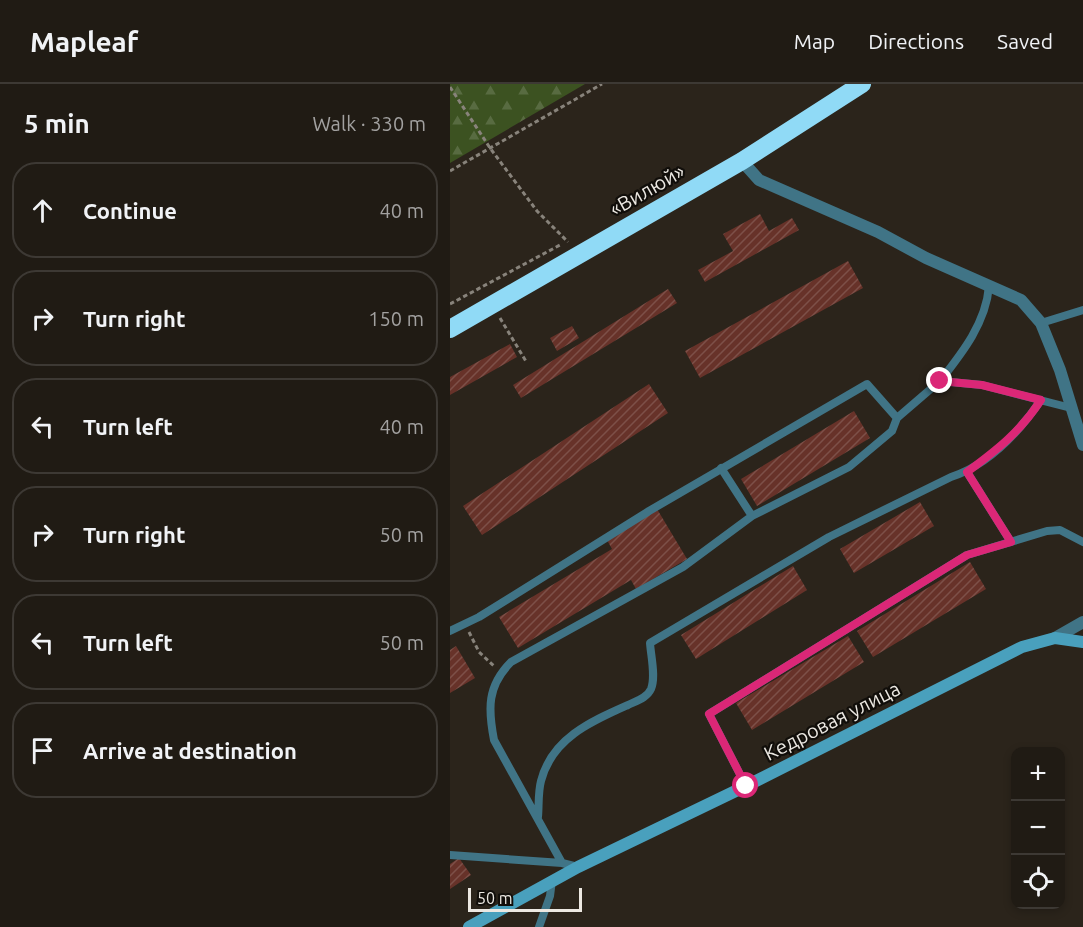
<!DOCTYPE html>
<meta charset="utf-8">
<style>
:root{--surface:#201b14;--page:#2d2822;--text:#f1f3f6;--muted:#a2a1a0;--line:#3d3934}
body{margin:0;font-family:Ubuntu,sans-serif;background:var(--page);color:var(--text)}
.controls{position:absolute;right:18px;bottom:18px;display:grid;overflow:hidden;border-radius:12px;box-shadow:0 3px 9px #0003}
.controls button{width:54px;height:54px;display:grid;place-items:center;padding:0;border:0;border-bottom:2px solid var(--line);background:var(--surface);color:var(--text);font:30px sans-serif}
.scale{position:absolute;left:18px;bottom:15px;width:114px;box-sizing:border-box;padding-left:6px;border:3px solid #ece8e2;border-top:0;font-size:16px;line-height:21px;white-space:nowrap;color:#ece8e2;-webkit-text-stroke:4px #110e0a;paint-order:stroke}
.stop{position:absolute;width:18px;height:18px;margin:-14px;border:4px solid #db2777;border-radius:50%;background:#fff}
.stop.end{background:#db2777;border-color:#fff;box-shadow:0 2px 6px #0008}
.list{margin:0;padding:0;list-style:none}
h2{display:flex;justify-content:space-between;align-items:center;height:78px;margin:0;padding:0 24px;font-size:26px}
h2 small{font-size:20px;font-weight:400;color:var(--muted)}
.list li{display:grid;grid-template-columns:39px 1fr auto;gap:18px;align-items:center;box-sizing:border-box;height:96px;margin:0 12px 12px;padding:0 12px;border:2px solid var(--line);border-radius:24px}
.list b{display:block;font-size:22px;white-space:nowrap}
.list em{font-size:20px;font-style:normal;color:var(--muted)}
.icon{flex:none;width:33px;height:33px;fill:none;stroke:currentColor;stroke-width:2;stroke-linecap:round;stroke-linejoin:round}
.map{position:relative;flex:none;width:633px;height:843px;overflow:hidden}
header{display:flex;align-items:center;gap:36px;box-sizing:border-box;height:84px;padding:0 30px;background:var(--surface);border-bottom:2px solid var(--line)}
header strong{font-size:28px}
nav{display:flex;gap:33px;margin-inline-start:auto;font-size:21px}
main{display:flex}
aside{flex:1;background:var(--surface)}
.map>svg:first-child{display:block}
.forest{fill:url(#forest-firs)}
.building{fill:url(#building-hatch)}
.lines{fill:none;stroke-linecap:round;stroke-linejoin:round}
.path{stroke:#88837b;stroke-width:3;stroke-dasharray:4.5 3;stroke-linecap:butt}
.lane{stroke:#407486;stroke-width:8}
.street{stroke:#407486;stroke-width:12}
.secondary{stroke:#49a0bd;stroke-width:12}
.highway{stroke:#90daf6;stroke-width:18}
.route{stroke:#db2777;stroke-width:8}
.labels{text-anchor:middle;stroke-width:4.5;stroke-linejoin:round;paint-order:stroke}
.street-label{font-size:20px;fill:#ece8e2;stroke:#110e0a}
</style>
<header>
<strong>Mapleaf</strong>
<nav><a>Map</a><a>Directions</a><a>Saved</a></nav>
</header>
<main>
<aside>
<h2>5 min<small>Walk · 330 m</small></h2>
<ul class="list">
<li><svg class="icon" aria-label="ahead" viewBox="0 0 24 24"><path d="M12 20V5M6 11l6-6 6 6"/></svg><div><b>Continue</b></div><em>40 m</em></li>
<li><svg class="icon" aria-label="right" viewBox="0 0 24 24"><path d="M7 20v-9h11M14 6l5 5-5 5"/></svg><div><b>Turn right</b></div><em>150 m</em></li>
<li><svg class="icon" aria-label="left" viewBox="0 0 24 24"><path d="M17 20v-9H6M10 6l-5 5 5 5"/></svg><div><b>Turn left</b></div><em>40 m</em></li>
<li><svg class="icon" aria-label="right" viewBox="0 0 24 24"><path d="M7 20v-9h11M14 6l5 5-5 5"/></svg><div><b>Turn right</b></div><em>50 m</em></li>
<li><svg class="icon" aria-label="left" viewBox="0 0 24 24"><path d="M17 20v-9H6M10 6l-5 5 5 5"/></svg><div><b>Turn left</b></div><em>50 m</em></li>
<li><svg class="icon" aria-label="arrive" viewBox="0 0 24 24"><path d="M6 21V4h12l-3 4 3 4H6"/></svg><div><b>Arrive at destination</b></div></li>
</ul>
</aside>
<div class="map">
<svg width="633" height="843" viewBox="0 0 633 843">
<defs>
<pattern id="forest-firs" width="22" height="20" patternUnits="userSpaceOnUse" patternTransform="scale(1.5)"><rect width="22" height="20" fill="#3c5221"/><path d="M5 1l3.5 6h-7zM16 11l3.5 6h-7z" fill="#586b41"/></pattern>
<pattern id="building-hatch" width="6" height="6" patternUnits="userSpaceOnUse" patternTransform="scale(1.5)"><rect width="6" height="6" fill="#673229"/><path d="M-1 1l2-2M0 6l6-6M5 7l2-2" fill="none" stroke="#7d5048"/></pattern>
</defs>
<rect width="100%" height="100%" fill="#2b241b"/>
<!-- forest -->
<path class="forest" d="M0,0H135L0,79Z"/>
<!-- building -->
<path class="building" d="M310,130L319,147L342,134L349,146L255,198L248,186L283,167L273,150Z
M398,177L413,204L250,294L235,267Z
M218,205L227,219L71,314L63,301Z
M122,242L129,254L107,267L100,254Z
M60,260L67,273L0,311V293Z
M199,300L218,329L32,451L13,422Z
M404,327L420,354L307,422L291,395Z
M470,418L484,442L404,489L390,465Z
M207,425L237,475L186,505L181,496L68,564L49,533L162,465L157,456Z
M520,478L536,505L423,573L407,547Z
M343,482L357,506L246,575L231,551Z
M398,552L414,578L302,646L286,619Z
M6,562L25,594L0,609V566Z
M9,774L21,791L0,805V780Z"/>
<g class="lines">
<!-- path -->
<path class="path" d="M0,3L40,64L87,127L118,158
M0,87L152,0
M0,220L110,161
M50,234L77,279
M19,548L29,568L45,583"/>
<!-- lane -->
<path class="lane" d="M591,239L633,226
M490,297C512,269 536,239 539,202
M447,334L490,297L532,301L621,324
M271,384L302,432
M517,388L561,458
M0,547L29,533L199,427L417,300L447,334L442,347L399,383L302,432L233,483L61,578C37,602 38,625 44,656L112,779L128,783
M296,702L259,630L517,471L597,447L610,446L633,458
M88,733C89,722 88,708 91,697C102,654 142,637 178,621C186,617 197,614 201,605C206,593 201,573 200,559L379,453L501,393C539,381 569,348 591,316
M0,771L112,779
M89,843L100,812L102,796"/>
<!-- street -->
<path class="street" d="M292,77L309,96L428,148L476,174L571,216L591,239L610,286L633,361
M605,554L633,538"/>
<!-- secondary -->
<path class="secondary" d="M19,843L128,783L296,702L572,563L605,554L633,558"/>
<!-- highway -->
<path class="highway" d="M0,245L292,77L412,0"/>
</g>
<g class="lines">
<!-- route -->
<path class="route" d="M296,702L259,630L517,471L561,458L517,388C547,366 570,348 591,316L532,301L490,297"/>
</g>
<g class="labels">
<!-- street labels -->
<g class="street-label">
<text transform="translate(197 106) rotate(-30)" y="7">«Вилюй»</text>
<text transform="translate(382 637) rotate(-27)" y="7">Кедровая улица</text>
</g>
</g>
</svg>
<div class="controls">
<button>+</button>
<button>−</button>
<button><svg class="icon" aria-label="locate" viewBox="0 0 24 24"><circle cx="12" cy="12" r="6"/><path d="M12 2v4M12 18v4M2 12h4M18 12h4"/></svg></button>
</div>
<div class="scale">50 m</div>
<div class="stop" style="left:296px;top:702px"></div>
<div class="stop end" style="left:490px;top:297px"></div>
</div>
</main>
